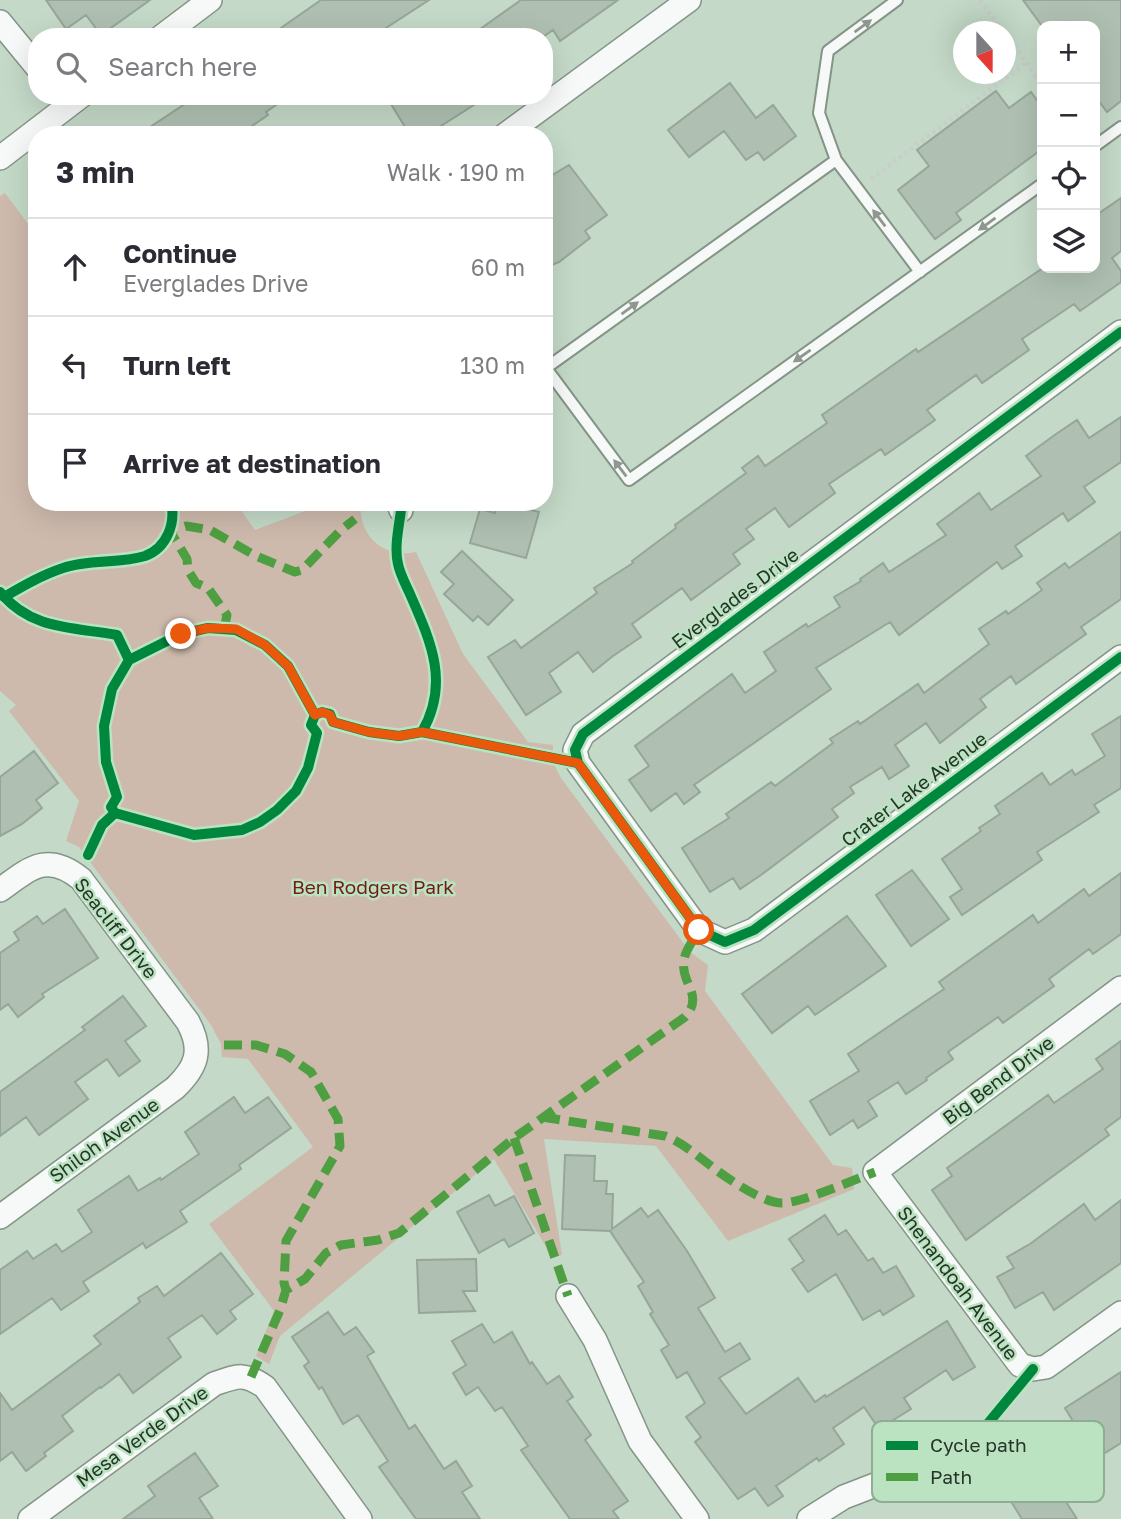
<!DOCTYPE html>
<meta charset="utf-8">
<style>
:root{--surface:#fff;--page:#f2f2f3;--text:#2b2b33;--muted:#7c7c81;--line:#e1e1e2}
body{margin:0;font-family:"Golos Text",sans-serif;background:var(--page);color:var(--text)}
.controls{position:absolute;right:21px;top:21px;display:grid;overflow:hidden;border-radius:14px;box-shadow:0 7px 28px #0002}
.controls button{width:63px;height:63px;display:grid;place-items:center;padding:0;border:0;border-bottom:2px solid var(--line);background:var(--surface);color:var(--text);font:35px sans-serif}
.compass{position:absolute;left:953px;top:21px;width:63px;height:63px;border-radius:50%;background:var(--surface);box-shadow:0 7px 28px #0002;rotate:159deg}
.stop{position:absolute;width:21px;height:21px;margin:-16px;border:5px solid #ea580c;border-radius:50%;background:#fff}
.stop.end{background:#ea580c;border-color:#fff;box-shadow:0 2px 7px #0008}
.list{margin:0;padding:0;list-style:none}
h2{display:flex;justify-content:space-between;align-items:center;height:91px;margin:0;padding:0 28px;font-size:30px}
h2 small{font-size:23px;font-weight:400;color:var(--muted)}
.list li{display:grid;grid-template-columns:46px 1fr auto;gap:21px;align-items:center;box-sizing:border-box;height:98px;padding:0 28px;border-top:2px solid var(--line)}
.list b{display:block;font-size:26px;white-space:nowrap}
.list p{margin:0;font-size:23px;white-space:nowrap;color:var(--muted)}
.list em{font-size:23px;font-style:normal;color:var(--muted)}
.icon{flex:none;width:38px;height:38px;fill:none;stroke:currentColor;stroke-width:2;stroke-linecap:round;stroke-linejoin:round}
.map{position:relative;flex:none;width:1121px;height:1519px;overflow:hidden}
.search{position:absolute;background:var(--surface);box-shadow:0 7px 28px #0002;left:28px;top:28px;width:525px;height:77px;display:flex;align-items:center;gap:18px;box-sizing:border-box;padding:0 24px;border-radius:28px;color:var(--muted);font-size:26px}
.panel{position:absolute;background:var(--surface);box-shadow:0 7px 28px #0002;left:28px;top:126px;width:525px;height:385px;border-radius:28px}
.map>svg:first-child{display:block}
.green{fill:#cebaad}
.building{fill:#afc0b2;stroke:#96a698;stroke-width:2}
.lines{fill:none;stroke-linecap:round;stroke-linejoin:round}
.service-casing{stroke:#849487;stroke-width:14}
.minor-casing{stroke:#849487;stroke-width:26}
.path{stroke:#c8cec9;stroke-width:4.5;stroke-dasharray:3.5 3.5;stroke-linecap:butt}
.service{stroke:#f6f9f7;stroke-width:10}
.minor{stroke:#f6f9f7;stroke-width:23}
.quiet{stroke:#4e9f41;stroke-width:9;stroke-dasharray:18 9;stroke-linecap:butt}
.cycleway-casing{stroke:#bbe2c1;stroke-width:15}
.cycleway{stroke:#00873e;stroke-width:10}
.oneway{fill:#8e9790}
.route{stroke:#ea580c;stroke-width:9}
.labels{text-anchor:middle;stroke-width:5;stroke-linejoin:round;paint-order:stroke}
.street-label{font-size:19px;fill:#263528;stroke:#bbe2c1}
.park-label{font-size:19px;fill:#711c15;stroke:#bbe2c1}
.key{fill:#bbe2c1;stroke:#8eae93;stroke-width:2}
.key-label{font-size:19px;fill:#263528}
</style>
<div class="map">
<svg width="1121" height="1519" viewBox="0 0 1121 1519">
<rect width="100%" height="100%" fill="#c4d9c7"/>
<!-- green -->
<path class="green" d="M5,193L37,236V502H235L255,530L329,502H361C357,535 384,559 416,552L463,654L528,742L553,745V763L561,778L690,952L708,965L705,991L833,1165L852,1168L854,1189L728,1241L656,1146L544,1139L562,1255L552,1257L494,1159L280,1336L269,1364L256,1356L274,1311L209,1224L313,1147L248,1059L222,1057L221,1044L211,1025L79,847L66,841L79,801L9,711L16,705L0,691V196Z"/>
<!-- building -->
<path class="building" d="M46,0H150L101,35L86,15L66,29Z
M321,0H429L372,37H268Z
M521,0H618L560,41L553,30L543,37H469Z
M1023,0H1121V101L1107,112L1095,96V26H1042Z
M730,83L756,118L773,105L796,136L764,160L758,152L746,160L724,131L689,157L668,130Z
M996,91L1009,108L1031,92L1042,107V149L956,213L961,220L935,239L898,190L929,166L917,150Z
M197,96H289L266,112L268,115L239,135H138Z
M386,96H488L441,126L447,135H410Z
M569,165L607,215L585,231L590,238L559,262L544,268V180Z
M1121,198V251L1112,258L1121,271V282L1080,311L1074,304L1022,339L1029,350L982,383L976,375L927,410L935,420L885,455L881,449L829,484L835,493L789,527L775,508L746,529L754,539L733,554L740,564L691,600L682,588L632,624L641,637L613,656L593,672L578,652L549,673L561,692L526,715L488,657L515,640L521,648L597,593L594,588L633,563L632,561L676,528L675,525L746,473L742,468L758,456L765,466L827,423L822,415L916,349L918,352L1043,268H1095V216Z
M1121,417V462L1084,487L1095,502L1068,521L1063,513L1015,546L1022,556L1002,569L997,562L899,635L890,622L816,668L831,689L694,785L700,792L684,804L676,793L651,811L629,780L649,766L635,746L732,674L745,693L776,671L764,652L806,624L808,627L840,607L834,597L861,581L860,579L883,563L889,572L946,535L937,524L979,493L991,510L1041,476L1026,456L1056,434L1077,420L1089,438Z
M498,502L539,512L526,558L470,543L480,509L495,513Z
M1121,532V599L1081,627L1086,634L1016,684L1011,676L980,699L986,707L940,743L926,723L895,745L909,766L889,779L882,767L850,787L854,793L832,809L838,817L761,875L740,889L733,878L710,892L682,848L729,818L726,814L771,782L775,786L833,743L830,739L858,721L860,724L918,684L924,693L989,644L979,629L1006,611L1008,614L1042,590L1037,583L1065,563L1069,568Z
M462,551L513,600L488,625L478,616L473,621L444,594L454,584L441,572Z
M1121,716V788L1094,805L1099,812L1037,852L1042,860L962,915L950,897L962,889L942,859L981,831L979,828L1000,814L995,806L1042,773L1050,785L1072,770L1075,775L1105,756L1092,734Z
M34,751L58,783L36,800L42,808L22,824L0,836V777Z
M912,870L949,919L911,946L876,895Z
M1121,873V934L1093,954L1089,949L1049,979L1054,986L1003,1023L998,1017L948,1052L953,1059L926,1078L927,1080L906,1094L898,1082L868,1101L877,1116L858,1128L853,1120L830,1135L810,1101L859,1071L848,1054L944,989L939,982L1033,915L1038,923L1084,889L1089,896Z
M65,909L98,958L42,994L44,997L18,1017L8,1004L0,1010V953L19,940L14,932L37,916L43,924Z
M847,916L886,966L815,1015L808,1006L772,1033L742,994Z
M123,996L146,1026L125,1041L140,1061L119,1076L107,1059L75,1082L88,1099L39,1135L26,1117L0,1136V1092L85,1030L82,1027Z
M1121,1041V1117L1105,1129L1109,1135L966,1240L932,1190L952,1176L947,1168L1048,1095L1054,1103L1103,1069L1096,1059Z
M234,1097L245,1113L268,1097L291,1128L239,1165L241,1169L180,1211L187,1222L146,1248L143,1243L83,1282L89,1291L61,1310L52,1298L0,1334V1270L27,1251L33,1259L56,1244L62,1252L92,1232L78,1210L129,1176L138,1191L160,1178L161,1180L199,1154L185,1132Z
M565,1155L595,1156L594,1181H607L606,1194H613L612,1229L641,1208L648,1217L658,1210L687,1251L715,1298L698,1308L725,1352L740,1343L750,1359L719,1378L746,1414L798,1378L815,1402L825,1395L826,1397L947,1321L975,1367L953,1380L946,1370L904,1398L911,1409L879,1429L864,1407L833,1428L844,1444L819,1461L817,1458L776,1486L783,1496L768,1506L755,1488L738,1499L695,1442L701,1437L686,1417L705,1403L687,1372L677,1378L661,1350L669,1345L650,1314L653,1312L638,1286L644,1282L610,1231L562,1229Z
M489,1195L495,1206L514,1196L534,1233L509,1247L504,1239L479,1253L457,1212Z
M1121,1200V1263L1054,1310L1043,1292L1015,1308L997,1277L1014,1268L1007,1257L1030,1244L1084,1204L1095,1220Z
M825,1215L838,1235L846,1230L868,1261L873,1258L883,1273L896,1266L914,1296L883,1315L880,1310L863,1320L836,1274L808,1292L792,1269L804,1261L789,1239Z
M221,1253L253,1294L230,1311L236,1319L217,1334L202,1315L168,1338L181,1357L133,1393L119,1374L101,1388L100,1387L62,1416L73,1431L44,1453L46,1456L26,1471L12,1452L0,1461V1393L12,1410L101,1344L94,1336L140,1302L138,1298L157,1286L164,1296Z
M476,1259L477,1291H463L475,1311L419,1313L417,1260Z
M328,1312L344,1335L356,1327L374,1352L367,1356L409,1429L415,1425L444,1469L456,1461L472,1486L462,1492L480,1519H416L379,1467L388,1461L358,1415L343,1424L322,1387L319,1389L304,1366L309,1362L292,1337Z
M482,1324L494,1343L512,1332L530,1364L532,1362L547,1384L559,1376L573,1397L567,1401L591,1435L585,1440L628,1501L613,1511L619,1519H570L521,1450L528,1446L502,1407L495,1411L478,1387L466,1395L453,1373L466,1365L452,1341Z
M1121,1372V1443L1071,1474L1079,1487L1063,1497L1077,1519H1022L1012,1503L1031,1491L1024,1480L1067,1455L1056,1438L1076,1426L1065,1408Z
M195,1453L218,1486L199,1498L213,1519H123L155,1496L148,1486Z"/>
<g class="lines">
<defs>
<path id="service" d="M897,0L828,51L819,113L836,160L546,368L629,480L1042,184
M1095,146L1121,127
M836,160L920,272"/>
<path id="minor" d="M0,22L37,67
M161,37L210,0
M505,135L689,0
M0,158L81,96
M1121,332L583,734L575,750L578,763L699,930L725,942L754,930L1121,657
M398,502L401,510
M0,890C29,869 47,851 81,879L188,1022C203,1050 197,1067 175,1088L0,1217
M1121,988L875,1172L1020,1365L1033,1369L1046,1367L1121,1313
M568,1296L595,1340L640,1441L697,1519
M30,1519L214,1384C237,1376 244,1372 265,1387L360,1519
M809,1519L844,1497L966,1450"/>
</defs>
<!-- service casing -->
<use href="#service" class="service-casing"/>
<!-- minor casing -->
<use href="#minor" class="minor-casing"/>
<!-- path -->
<path class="path" d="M980,0L1003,32
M1006,34L1042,85
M871,179L1026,63"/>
<!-- service -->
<use href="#service" class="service"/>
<!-- minor -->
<use href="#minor" class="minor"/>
<!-- quiet -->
<path class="quiet" d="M224,629L227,615L208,588L196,583L188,570L187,559L170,531L186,526L210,530L256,556L295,572L302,570L341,530L355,519
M224,1045H256L285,1054L311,1072L338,1119L340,1146L286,1241L284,1283L286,1290
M542,1117L665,1136C684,1143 701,1159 719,1172C733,1182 764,1203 782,1203C802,1203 853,1180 875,1172
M514,1138L568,1296
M251,1377L280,1310L286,1290L305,1279L326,1253L341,1245L378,1240L399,1233L514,1138L685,1017C705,995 680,984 684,960C685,951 694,939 699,930"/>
<defs>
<path id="cycleway" d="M1121,332L583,734L575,750L578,763L699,930L725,942L754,930L1121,657
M401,510C399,527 394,547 398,564C400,574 406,585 410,594C431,642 450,683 422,732
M0,592C31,630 72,627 117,635L129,660
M4,597C23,586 42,575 63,568C89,559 119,564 145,556C167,548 176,523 171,502
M115,813L194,835L242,830L260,822L277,810L296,791L308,768L317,733L311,725L315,715
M88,855L102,825L115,813L111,807L117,797L106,762L104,726L112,689L129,660L181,634L208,628L236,630L265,645L288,666L315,715L322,712L330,714L333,722L369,732L399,736L422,732L578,763
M966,1450L1033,1369"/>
</defs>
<!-- cycleway casing -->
<use href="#cycleway" class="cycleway-casing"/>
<!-- cycleway -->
<use href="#cycleway" class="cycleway"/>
</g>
<!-- one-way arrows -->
<defs><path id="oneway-solid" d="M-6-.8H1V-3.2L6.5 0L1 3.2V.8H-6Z" transform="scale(1.75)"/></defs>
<g class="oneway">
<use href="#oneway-solid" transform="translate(863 26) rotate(-36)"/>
<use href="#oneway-solid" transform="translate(879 218) rotate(-127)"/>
<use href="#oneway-solid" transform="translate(987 224) rotate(144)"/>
<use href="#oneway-solid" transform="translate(630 308) rotate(-36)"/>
<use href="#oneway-solid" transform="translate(802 356) rotate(145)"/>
<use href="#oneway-solid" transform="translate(620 468) rotate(-127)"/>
</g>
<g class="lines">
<!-- route -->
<path class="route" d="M181,634L208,628L236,629L265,645L288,666L315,715L322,712L330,715L333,722L369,732L399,736L422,732L578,763L699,930"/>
</g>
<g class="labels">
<!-- street labels -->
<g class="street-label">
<text transform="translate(735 598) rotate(-37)" y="7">Everglades Drive</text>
<text transform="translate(914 789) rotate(-37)" y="7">Crater Lake Avenue</text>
<text transform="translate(116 928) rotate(52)" y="7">Seacliff Drive</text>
<text transform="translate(998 1080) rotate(-37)" y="7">Big Bend Drive</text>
<text transform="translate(104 1140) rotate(-36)" y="7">Shiloh Avenue</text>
<text transform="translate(958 1283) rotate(53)" y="7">Shenandoah Avenue</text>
<text transform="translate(142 1436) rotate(-36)" y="7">Mesa Verde Drive</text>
</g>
<!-- park labels -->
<g class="park-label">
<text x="373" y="894">Ben Rodgers Park</text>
</g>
</g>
<!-- legend -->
<rect x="872" y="1421" width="232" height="81" rx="10" class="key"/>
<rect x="886" y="1441" width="32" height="9" fill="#00873e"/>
<rect x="886" y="1473" width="32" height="8" fill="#4e9f41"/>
<g class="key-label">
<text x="930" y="1452">Cycle path</text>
<text x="930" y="1484">Path</text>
</g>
</svg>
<div class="controls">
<button>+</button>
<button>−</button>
<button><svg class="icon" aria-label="locate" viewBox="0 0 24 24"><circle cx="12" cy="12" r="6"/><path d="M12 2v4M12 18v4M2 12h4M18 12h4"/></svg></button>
<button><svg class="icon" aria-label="layers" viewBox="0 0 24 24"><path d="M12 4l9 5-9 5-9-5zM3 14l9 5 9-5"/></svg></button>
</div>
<svg class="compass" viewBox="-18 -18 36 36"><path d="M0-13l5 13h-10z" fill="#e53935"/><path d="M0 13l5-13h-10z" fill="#7c7c81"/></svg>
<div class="stop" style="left:699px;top:930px"></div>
<div class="stop end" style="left:181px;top:634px"></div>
<div class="search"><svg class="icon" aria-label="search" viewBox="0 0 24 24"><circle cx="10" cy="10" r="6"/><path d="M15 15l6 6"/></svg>Search here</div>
<section class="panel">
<h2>3 min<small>Walk · 190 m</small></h2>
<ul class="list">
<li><svg class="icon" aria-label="ahead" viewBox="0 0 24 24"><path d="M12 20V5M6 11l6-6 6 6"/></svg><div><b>Continue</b><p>Everglades Drive</p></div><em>60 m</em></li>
<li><svg class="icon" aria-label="left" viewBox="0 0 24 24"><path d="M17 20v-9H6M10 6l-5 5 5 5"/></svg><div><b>Turn left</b></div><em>130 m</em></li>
<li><svg class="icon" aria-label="arrive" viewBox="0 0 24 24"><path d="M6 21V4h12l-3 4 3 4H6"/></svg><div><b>Arrive at destination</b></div></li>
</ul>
</section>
</div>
